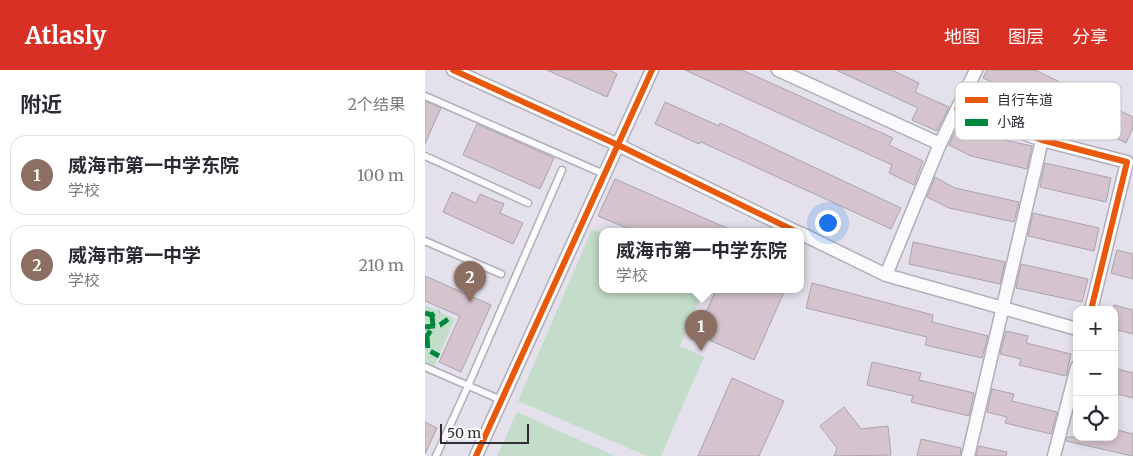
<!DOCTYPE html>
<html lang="zh">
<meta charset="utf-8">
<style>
:root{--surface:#fff;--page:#f7f7f7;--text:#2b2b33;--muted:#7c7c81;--line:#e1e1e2;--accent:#d93025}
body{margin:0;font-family:Merriweather,"Noto Sans SC",serif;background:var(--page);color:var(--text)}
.controls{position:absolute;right:15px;bottom:15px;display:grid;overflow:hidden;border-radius:10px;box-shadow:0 2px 8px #0003}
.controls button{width:45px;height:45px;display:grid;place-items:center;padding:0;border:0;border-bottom:1px solid var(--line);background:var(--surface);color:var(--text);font:25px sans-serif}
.scale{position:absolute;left:15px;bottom:12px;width:89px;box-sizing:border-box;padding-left:5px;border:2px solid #302d35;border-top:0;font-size:14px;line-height:18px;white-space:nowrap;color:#302d35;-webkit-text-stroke:4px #fff;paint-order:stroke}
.you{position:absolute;left:402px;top:152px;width:18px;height:18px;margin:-12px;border:4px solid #fff;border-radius:50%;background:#1a73e8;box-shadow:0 0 0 8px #1a73e833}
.badge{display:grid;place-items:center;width:32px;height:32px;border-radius:50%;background:var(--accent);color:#fff;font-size:16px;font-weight:700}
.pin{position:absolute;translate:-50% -41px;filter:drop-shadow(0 1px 2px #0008)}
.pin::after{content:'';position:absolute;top:26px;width:18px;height:15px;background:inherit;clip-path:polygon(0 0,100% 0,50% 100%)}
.popup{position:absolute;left:174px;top:158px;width:205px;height:65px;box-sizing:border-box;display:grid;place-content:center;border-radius:10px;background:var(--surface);filter:drop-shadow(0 1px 4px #0005);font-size:16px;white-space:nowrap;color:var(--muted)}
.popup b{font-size:19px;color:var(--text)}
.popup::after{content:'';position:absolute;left:50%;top:100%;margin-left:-10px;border:10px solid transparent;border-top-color:var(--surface)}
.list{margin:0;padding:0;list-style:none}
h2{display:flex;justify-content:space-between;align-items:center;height:65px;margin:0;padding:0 20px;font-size:21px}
h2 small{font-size:16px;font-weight:400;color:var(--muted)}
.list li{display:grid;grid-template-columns:32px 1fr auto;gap:15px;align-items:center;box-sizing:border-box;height:80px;margin:0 10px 10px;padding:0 10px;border:1px solid var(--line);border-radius:15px}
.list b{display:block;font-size:19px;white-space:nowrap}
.list p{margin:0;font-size:16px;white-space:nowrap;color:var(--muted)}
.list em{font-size:16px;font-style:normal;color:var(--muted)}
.icon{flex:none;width:28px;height:28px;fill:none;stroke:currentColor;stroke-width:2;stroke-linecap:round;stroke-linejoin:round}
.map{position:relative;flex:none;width:708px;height:386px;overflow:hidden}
header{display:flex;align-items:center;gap:30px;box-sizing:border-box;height:70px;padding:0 25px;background:var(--accent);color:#fff}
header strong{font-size:24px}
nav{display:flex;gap:28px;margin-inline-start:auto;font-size:18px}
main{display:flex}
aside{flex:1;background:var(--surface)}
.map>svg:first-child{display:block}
.green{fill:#c4dcca}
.building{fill:#d5c3cd;stroke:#aaa4ab}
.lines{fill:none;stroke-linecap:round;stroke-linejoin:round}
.lane-casing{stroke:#b1aeb7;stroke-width:9}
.street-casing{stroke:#b1aeb7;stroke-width:15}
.lane{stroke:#fbfafc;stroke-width:6}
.street{stroke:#fbfafc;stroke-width:12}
.quiet{stroke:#00873e;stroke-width:5;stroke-dasharray:10 5;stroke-linecap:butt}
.cycleway-casing{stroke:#fff;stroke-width:9}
.cycleway{stroke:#e8590c;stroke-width:6}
.key{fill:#fff;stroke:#c1c0c2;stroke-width:1}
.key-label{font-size:14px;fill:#302d35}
</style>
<header>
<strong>Atlasly</strong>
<nav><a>地图</a><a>图层</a><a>分享</a></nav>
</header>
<main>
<aside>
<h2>附近<small>2个结果</small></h2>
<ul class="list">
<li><span class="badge" style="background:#8d6e63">1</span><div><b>威海市第一中学东院</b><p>学校</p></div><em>100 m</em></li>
<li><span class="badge" style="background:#8d6e63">2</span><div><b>威海市第一中学</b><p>学校</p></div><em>210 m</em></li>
</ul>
</aside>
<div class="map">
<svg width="708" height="386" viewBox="0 0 708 386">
<rect width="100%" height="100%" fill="#e4e1ec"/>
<!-- green -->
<path class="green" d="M167,159L177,163V220H279L255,276L279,287L236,386H222L93,331Z
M0,235L30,249L9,297L0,293Z
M92,342L190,386H72Z"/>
<!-- building -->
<path class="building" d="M122,0H184L192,4L182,27Z
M260,0H317L468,68L464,75L498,91L489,115L464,103L467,95Z
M411,0H467L494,13L490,22L524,37L512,61L487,50L493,38Z
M562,0H610L708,47V58L701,73L625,36V37L558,8Z
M0,31L16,38L0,74Z
M240,32L294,56L295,53L476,138L466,159L276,72L274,74L230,54Z
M534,53L551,64L607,76L602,99L546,86L524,75Z
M52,54L129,88L115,119L38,85Z
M620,93L686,108L681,132L615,117Z
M510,107L530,118L594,132L589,152L524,138L502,127Z
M190,109L311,162H211L173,146Z
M27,122L51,133L55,124L79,134L75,143L98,153L88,174L18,142Z
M608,143L674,158L669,181L603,166Z
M488,172L580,192L575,214L484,194Z
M692,180L708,184V209L686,203Z
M596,194L663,209L657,232L591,218Z
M0,206L66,235L36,302L14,292L35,246L0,231Z
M387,213L508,245L507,252L563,266L557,288L500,275L502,267L381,238Z
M291,220H360L329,290L271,264Z
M689,235L708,240V264L689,259Z
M581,261L603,266L601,273L646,284L641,306L594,295L596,289L575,284Z
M447,292L496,303L494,310L549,323L544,346L486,332L488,326L442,315Z
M689,298L708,303V328L689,323Z
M307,308L359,331L334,386H273Z
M567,319L589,324L587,331L632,342L626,364L580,353L582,347L562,342Z
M419,337L436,359L463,356L466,385L409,386L412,378L395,356Z
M0,352L12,358L0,384Z
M689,359L708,364V386L641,371L642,367H689Z
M496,369L536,378L535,386H492Z
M554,376L582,382L581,386H551Z"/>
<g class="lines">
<defs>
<path id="lane" d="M0,26L179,104
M0,86L103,133
M0,171L76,204
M0,297L76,330
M11,386L43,316L137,100"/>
<path id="street" d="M28,0L193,75L372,162
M353,0L515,74
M532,39L617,70L702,92L666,240
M375,163L461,205L652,259
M461,205L515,74L551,0
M51,386L227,0
M543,386L617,70
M629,386L652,297"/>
</defs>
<!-- lane casing -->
<use href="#lane" class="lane-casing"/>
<!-- street casing -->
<use href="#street" class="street-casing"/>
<!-- lane -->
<use href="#lane" class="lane"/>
<!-- street -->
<use href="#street" class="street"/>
<!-- quiet -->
<path class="quiet" d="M0,243L7,245L14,241
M0,257L15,255L26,247
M2,268L3,280L14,286
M0,269L8,257L7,245"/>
<defs>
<path id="cycleway" d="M28,0L193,75L372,162
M532,39L617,70L702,92L666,240
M51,386L227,0"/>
</defs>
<!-- cycleway casing -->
<use href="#cycleway" class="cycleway-casing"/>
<!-- cycleway -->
<use href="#cycleway" class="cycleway"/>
</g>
<!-- legend -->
<rect x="530" y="12" width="166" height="58" rx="8" class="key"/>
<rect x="540" y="27" width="23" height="6" fill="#e8590c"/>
<rect x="540" y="49" width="23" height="7" fill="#00873e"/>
<g class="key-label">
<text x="572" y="35">自行车道</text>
<text x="572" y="57">小路</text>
</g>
</svg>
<div class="controls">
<button>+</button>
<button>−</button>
<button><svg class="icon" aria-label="locate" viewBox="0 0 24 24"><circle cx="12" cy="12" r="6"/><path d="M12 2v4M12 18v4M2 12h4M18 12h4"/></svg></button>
</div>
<div class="scale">50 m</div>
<div class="you"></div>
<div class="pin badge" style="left:276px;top:281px;background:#8d6e63">1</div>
<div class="popup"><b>威海市第一中学东院</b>学校</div>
<div class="pin badge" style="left:45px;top:232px;background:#8d6e63">2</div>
</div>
</main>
